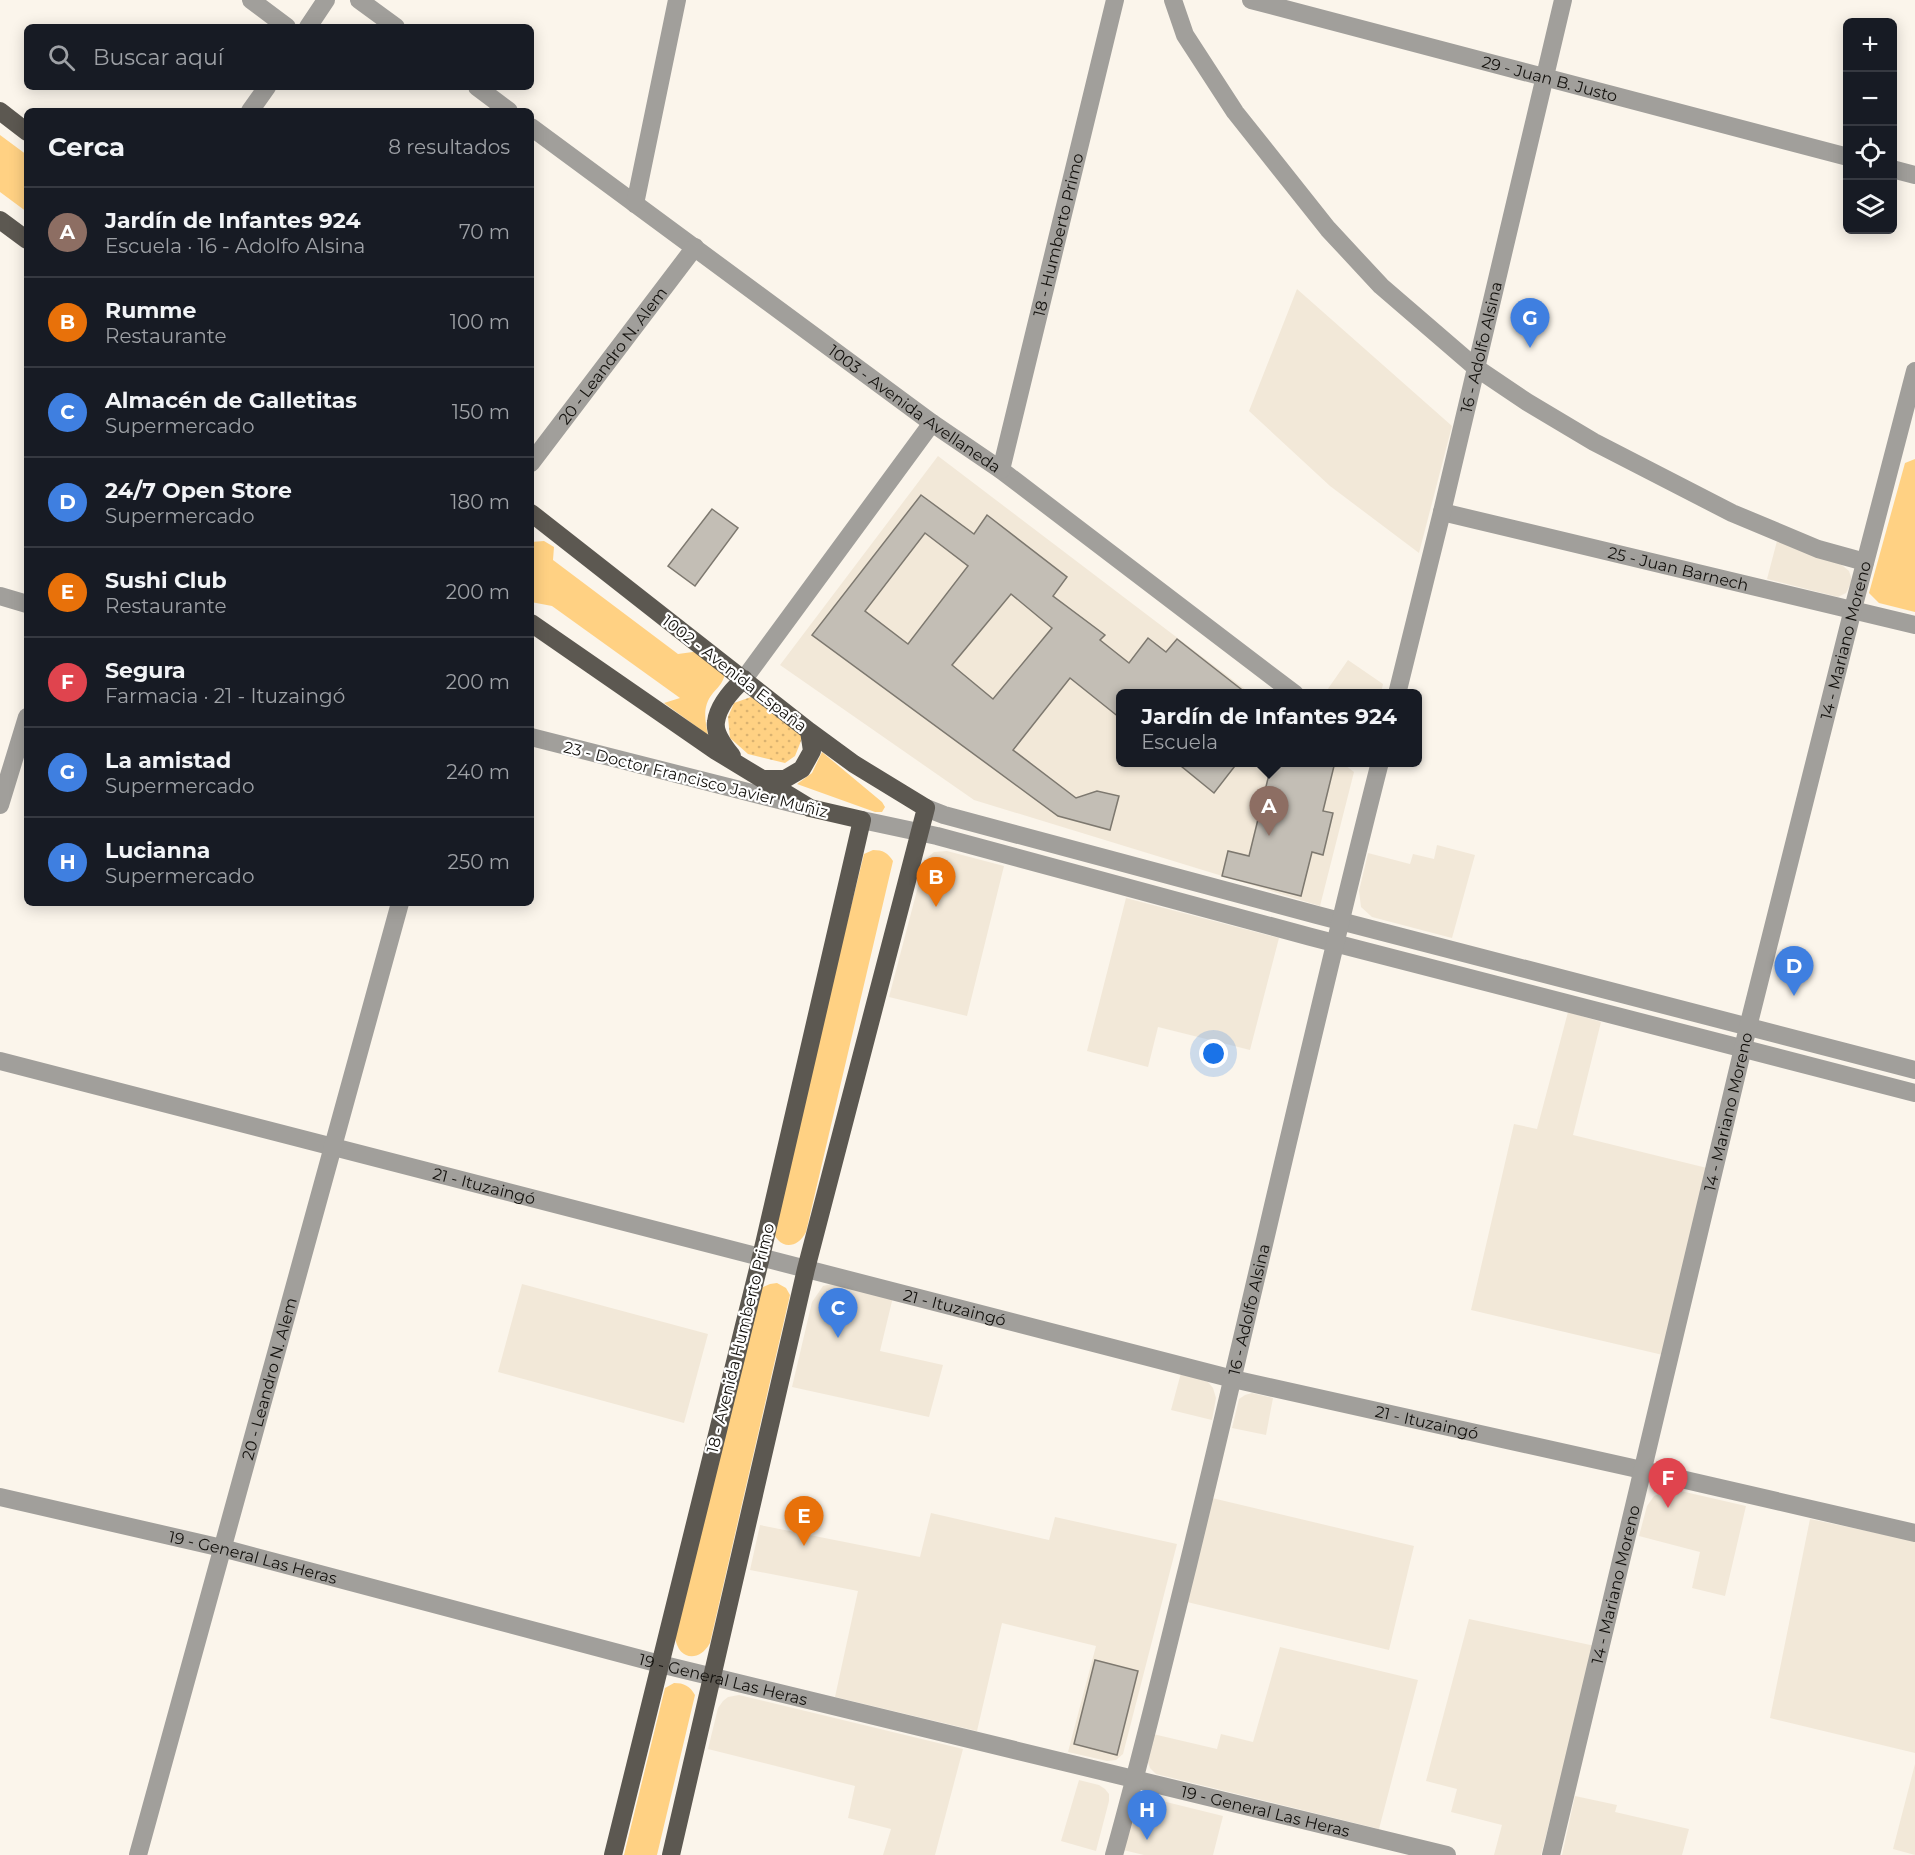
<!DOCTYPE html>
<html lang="es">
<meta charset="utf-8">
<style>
:root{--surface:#171b24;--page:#242831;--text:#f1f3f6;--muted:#9ea1a6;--line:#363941;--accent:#92b0e3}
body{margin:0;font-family:Montserrat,sans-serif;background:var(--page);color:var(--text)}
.controls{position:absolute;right:18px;top:18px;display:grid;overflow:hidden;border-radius:9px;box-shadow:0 3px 15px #0003}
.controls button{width:54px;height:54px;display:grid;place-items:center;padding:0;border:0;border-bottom:2px solid var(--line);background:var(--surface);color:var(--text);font:30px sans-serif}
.you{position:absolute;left:1214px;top:1054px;width:21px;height:21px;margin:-15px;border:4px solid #fff;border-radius:50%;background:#1a73e8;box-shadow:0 0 0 9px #1a73e833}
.badge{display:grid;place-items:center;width:39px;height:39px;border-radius:50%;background:var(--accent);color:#fff;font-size:20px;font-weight:700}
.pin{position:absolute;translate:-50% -50px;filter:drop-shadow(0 2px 3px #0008)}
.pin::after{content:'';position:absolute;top:32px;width:21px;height:18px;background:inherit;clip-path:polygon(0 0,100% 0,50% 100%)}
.popup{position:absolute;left:1116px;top:689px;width:306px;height:78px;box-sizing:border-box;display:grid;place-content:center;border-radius:9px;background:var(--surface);filter:drop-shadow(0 2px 4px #0005);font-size:20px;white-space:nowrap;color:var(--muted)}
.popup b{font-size:22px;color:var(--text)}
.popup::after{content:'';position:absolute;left:50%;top:100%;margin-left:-12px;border:12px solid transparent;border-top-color:var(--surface)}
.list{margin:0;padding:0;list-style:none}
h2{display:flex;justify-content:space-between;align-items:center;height:78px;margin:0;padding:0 24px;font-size:26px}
h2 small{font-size:20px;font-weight:400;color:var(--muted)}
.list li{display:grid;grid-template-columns:39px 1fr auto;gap:18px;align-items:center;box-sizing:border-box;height:90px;padding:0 24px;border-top:2px solid var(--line)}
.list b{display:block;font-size:22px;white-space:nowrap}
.list p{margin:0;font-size:20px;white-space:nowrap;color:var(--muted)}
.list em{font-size:20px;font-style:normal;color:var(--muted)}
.icon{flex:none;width:33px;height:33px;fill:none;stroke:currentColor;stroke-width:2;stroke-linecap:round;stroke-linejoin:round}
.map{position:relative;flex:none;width:1915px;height:1855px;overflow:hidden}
.search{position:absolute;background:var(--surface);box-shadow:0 3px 15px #0003;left:24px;top:24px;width:510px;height:66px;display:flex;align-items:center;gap:15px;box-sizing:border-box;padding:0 21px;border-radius:9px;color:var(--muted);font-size:22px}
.panel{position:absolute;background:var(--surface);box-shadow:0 3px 15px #0003;left:24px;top:108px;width:510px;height:798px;border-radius:9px}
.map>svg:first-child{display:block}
.built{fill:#f2e8d8}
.grass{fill:url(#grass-dots)}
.green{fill:#ffd183}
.building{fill:#c3beb5;stroke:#7d786f;stroke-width:1.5;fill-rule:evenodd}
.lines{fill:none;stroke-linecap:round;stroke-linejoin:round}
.minor{stroke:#a19f9b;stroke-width:18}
.major{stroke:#5c5851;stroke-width:18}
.labels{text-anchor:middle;stroke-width:4.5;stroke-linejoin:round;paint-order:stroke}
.street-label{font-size:16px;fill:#13110d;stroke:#fff}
</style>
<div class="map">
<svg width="1915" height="1855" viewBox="0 0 1915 1855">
<defs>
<pattern id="grass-dots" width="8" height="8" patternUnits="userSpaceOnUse" patternTransform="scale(1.5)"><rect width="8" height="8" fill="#ffd183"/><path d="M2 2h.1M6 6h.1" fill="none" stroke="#dab270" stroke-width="1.8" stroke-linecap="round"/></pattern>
</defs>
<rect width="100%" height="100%" fill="#fbf5eb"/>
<!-- built -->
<path class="built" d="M1297,289L1452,426L1419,553L1330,486L1249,411Z
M938,456L1250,693L1120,694V762H1341L1354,772L1320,906L974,800L780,665Z
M1777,541L1837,562L1843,566L1849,571L1851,577V583L1846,593L1838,597L1767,579Z
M1348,660L1383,684L1381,693H1325Z
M1437,845L1475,855L1452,938L1372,917L1361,907L1359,891L1368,853L1410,864L1413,854L1434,859Z
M947,851L1004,866L967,1016L889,997L925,860L934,852Z
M1126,898L1279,938L1250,1050L1158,1027L1148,1067L1087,1051Z
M1568,1012L1601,1022L1573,1135L1707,1168L1663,1355L1471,1310L1514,1124L1537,1129Z
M522,1284L708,1334L684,1423L498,1372Z
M831,1284L893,1297L880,1351L943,1365L929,1417L792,1387L812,1302L823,1286Z
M1181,1373L1208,1382L1213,1388L1216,1398L1212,1420L1171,1410Z
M1252,1393L1273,1398L1266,1435L1232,1428L1239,1399L1245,1395Z
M1672,1489L1746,1506L1725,1596L1692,1588L1700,1552L1639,1536L1647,1506L1654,1496Z
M1212,1498L1414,1546L1389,1650L1187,1602Z
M931,1513L1049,1540L1055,1517L1177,1544L1123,1754L1116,1760L1107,1761L1068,1752L1096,1646L1002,1623L977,1731L835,1697L858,1591L750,1570L760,1525L920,1557Z
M1810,1519L1915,1541V1753L1770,1718Z
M1469,1619L1595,1646L1541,1855H1494L1502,1825L1451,1812L1457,1789L1426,1781Z
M1280,1647L1418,1680L1379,1829L1156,1774L1150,1768L1148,1762L1153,1734L1217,1749L1221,1734L1253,1742Z
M739,1695L963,1749L935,1855H883L891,1829L848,1818L855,1786L708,1749L718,1708L723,1701L728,1697Z
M1915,1764V1855L1893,1849Z
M1079,1780L1099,1785L1105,1789L1109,1794V1801L1096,1851L1061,1841Z
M1575,1796L1617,1805L1615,1812L1689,1829L1682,1855H1562Z
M1146,1797L1223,1816L1213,1855H1144L1123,1850L1133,1805L1139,1799Z"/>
<!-- grass -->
<path class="grass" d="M751,697L803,736L795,756L785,763L748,754L730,738L728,717L734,703Z"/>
<!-- green -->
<path class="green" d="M0,135L27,155V212L0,192Z
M1915,459V612L1879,603L1869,593L1905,463Z
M544,541L554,547L553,560L678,654L700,651L725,673C723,683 720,685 713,693C702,706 705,720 708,735L664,703L680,698L552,606L531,602V542Z
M822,752L882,802L885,807L882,812H875L797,784L812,773Z
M873,850C883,850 888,853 893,861L806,1232C796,1252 775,1248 772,1226L864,854Z
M777,1283L786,1288L790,1295L710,1643C699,1663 678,1660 675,1637L761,1288L770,1284Z
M674,1683C684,1683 690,1686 695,1695L657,1855H624L665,1688Z"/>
<!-- building -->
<path class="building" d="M921,495L974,534L987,515L1067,577L1053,596L1105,635L1100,640L1129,663L1148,638L1166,652L1177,639L1246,693H1120V718L1070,678L1013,750L1076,798L1097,791L1119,796L1110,830L1058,816L812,635ZM925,533L968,566L908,644L865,611ZM1011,594L1052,628L993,699L952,665Z
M712,509L738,528L695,586L668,566Z
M1176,762H1238L1214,793Z
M1272,762H1335L1323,811L1333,813L1323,855L1312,852L1301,896L1222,876L1228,851L1249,856Z
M1095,1660L1138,1671L1117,1755L1074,1744Z"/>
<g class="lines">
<!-- minor -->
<g class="minor">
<path d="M251,0L287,27"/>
<path d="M359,0L396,27"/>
<path d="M1173,0L1185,35L1235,112L1328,229L1381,286L1475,367L1527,402L1594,442L1732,513L1818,549L1865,562"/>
<path id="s1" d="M1251,0L1848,157"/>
<path d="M308,27L326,0"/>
<path d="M477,87L509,111"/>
<path d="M250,111L267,87"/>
<path id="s2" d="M531,127L932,423L1001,470L1295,694"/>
<path d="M1892,169L1915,175"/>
<path d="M635,204L677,0"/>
<path id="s3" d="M531,463L695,247"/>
<path id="s4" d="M1001,470L1115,0"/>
<path id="s5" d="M1442,512L1915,625"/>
<path d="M0,596L27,604"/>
<path d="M744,679L932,423"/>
<path id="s6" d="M1397,694L1442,512L1563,0"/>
<path d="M531,737L803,806"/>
<path d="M0,805L27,717"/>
<path d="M926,808L944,815L1317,915L1915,1070"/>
<path d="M862,820L937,836L1311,937L1915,1093"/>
<path id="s7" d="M0,1061L1233,1379L1642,1470L1915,1533"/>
<path id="s8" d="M0,1497L222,1548L660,1664L1447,1855"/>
<path id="s9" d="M138,1855L400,903"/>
<path id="s10" d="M1114,1855C1141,1759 1164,1662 1188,1565C1253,1298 1312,1029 1380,762"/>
<path id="s11" d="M1551,1855L1748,1027L1853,609L1915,371"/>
</g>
<!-- major -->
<path class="major" d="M0,111L27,132
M0,220L27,240
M531,513L809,731L854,764L926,808L806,1269L671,1855
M531,623L716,751L810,808L862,820L761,1257L613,1855
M732,756C725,747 714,734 716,722C718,705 732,690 744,679
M764,779H785L802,769L812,751L809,731"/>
</g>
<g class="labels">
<!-- street labels -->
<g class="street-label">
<text dy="6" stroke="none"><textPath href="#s1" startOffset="309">29 - Juan B. Justo</textPath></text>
<text dy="6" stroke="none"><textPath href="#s4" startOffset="242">18 - Humberto Primo</textPath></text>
<text dy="6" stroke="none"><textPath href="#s6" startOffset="357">16 - Adolfo Alsina</textPath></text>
<text dy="6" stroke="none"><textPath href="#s3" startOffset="135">20 - Leandro N. Alem</textPath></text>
<text dy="6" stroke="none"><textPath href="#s2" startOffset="476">1003 - Avenida Avellaneda</textPath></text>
<text dy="6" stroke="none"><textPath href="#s5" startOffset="243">25 - Juan Barnech</textPath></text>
<text dy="6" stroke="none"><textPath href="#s11" startOffset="1250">14 - Mariano Moreno</textPath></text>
<text transform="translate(735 673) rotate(38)" y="6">1002 - Avenida España</text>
<text transform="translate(696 779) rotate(14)" y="6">23 - Doctor Francisco Javier Muñiz</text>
<text dy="6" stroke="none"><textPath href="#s11" startOffset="764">14 - Mariano Moreno</textPath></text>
<text dy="6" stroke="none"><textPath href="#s7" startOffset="500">21 - Ituzaingó</textPath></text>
<text dy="6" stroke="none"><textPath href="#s7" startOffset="986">21 - Ituzaingó</textPath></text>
<text dy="6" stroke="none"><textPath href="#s10" startOffset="562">16 - Adolfo Alsina</textPath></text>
<text transform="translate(740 1338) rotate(-76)" y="6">18 - Avenida Humberto Primo</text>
<text dy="6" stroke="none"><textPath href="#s9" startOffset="494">20 - Leandro N. Alem</textPath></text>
<text dy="6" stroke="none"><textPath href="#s7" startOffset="1472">21 - Ituzaingó</textPath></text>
<text dy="6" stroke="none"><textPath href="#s8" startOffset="260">19 - General Las Heras</textPath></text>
<text dy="6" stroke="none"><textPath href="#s11" startOffset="278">14 - Mariano Moreno</textPath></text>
<text dy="6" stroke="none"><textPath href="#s8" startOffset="746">19 - General Las Heras</textPath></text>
<text dy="6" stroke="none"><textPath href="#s8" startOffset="1304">19 - General Las Heras</textPath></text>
</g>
</g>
</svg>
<div class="controls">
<button>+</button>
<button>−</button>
<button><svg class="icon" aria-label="locate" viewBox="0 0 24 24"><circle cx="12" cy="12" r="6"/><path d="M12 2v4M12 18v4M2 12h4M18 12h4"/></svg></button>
<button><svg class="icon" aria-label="layers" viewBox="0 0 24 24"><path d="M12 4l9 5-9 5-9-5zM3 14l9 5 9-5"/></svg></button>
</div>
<div class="you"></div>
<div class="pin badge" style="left:1269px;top:836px;background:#8d6e63">A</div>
<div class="popup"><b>Jardín de Infantes 924</b>Escuela</div>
<div class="pin badge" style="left:936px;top:907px;background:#e8710a">B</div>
<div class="pin badge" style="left:838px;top:1338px;background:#3f7fe0">C</div>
<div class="pin badge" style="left:1794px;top:996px;background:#3f7fe0">D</div>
<div class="pin badge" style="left:804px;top:1546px;background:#e8710a">E</div>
<div class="pin badge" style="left:1668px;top:1508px;background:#e0444e">F</div>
<div class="pin badge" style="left:1530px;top:348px;background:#3f7fe0">G</div>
<div class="pin badge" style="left:1147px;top:1840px;background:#3f7fe0">H</div>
<div class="search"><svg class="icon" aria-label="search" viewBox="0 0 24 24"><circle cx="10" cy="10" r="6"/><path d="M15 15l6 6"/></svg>Buscar aquí</div>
<section class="panel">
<h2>Cerca<small>8 resultados</small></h2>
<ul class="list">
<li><span class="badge" style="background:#8d6e63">A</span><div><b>Jardín de Infantes 924</b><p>Escuela · 16 - Adolfo Alsina</p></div><em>70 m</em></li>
<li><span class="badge" style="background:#e8710a">B</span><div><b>Rumme</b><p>Restaurante</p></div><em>100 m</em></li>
<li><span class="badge" style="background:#3f7fe0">C</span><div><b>Almacén de Galletitas</b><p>Supermercado</p></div><em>150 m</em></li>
<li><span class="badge" style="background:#3f7fe0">D</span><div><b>24/7 Open Store</b><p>Supermercado</p></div><em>180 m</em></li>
<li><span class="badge" style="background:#e8710a">E</span><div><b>Sushi Club</b><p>Restaurante</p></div><em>200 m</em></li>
<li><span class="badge" style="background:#e0444e">F</span><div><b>Segura</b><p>Farmacia · 21 - Ituzaingó</p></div><em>200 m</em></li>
<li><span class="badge" style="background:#3f7fe0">G</span><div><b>La amistad</b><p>Supermercado</p></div><em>240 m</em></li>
<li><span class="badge" style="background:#3f7fe0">H</span><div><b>Lucianna</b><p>Supermercado</p></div><em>250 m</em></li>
</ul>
</section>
</div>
